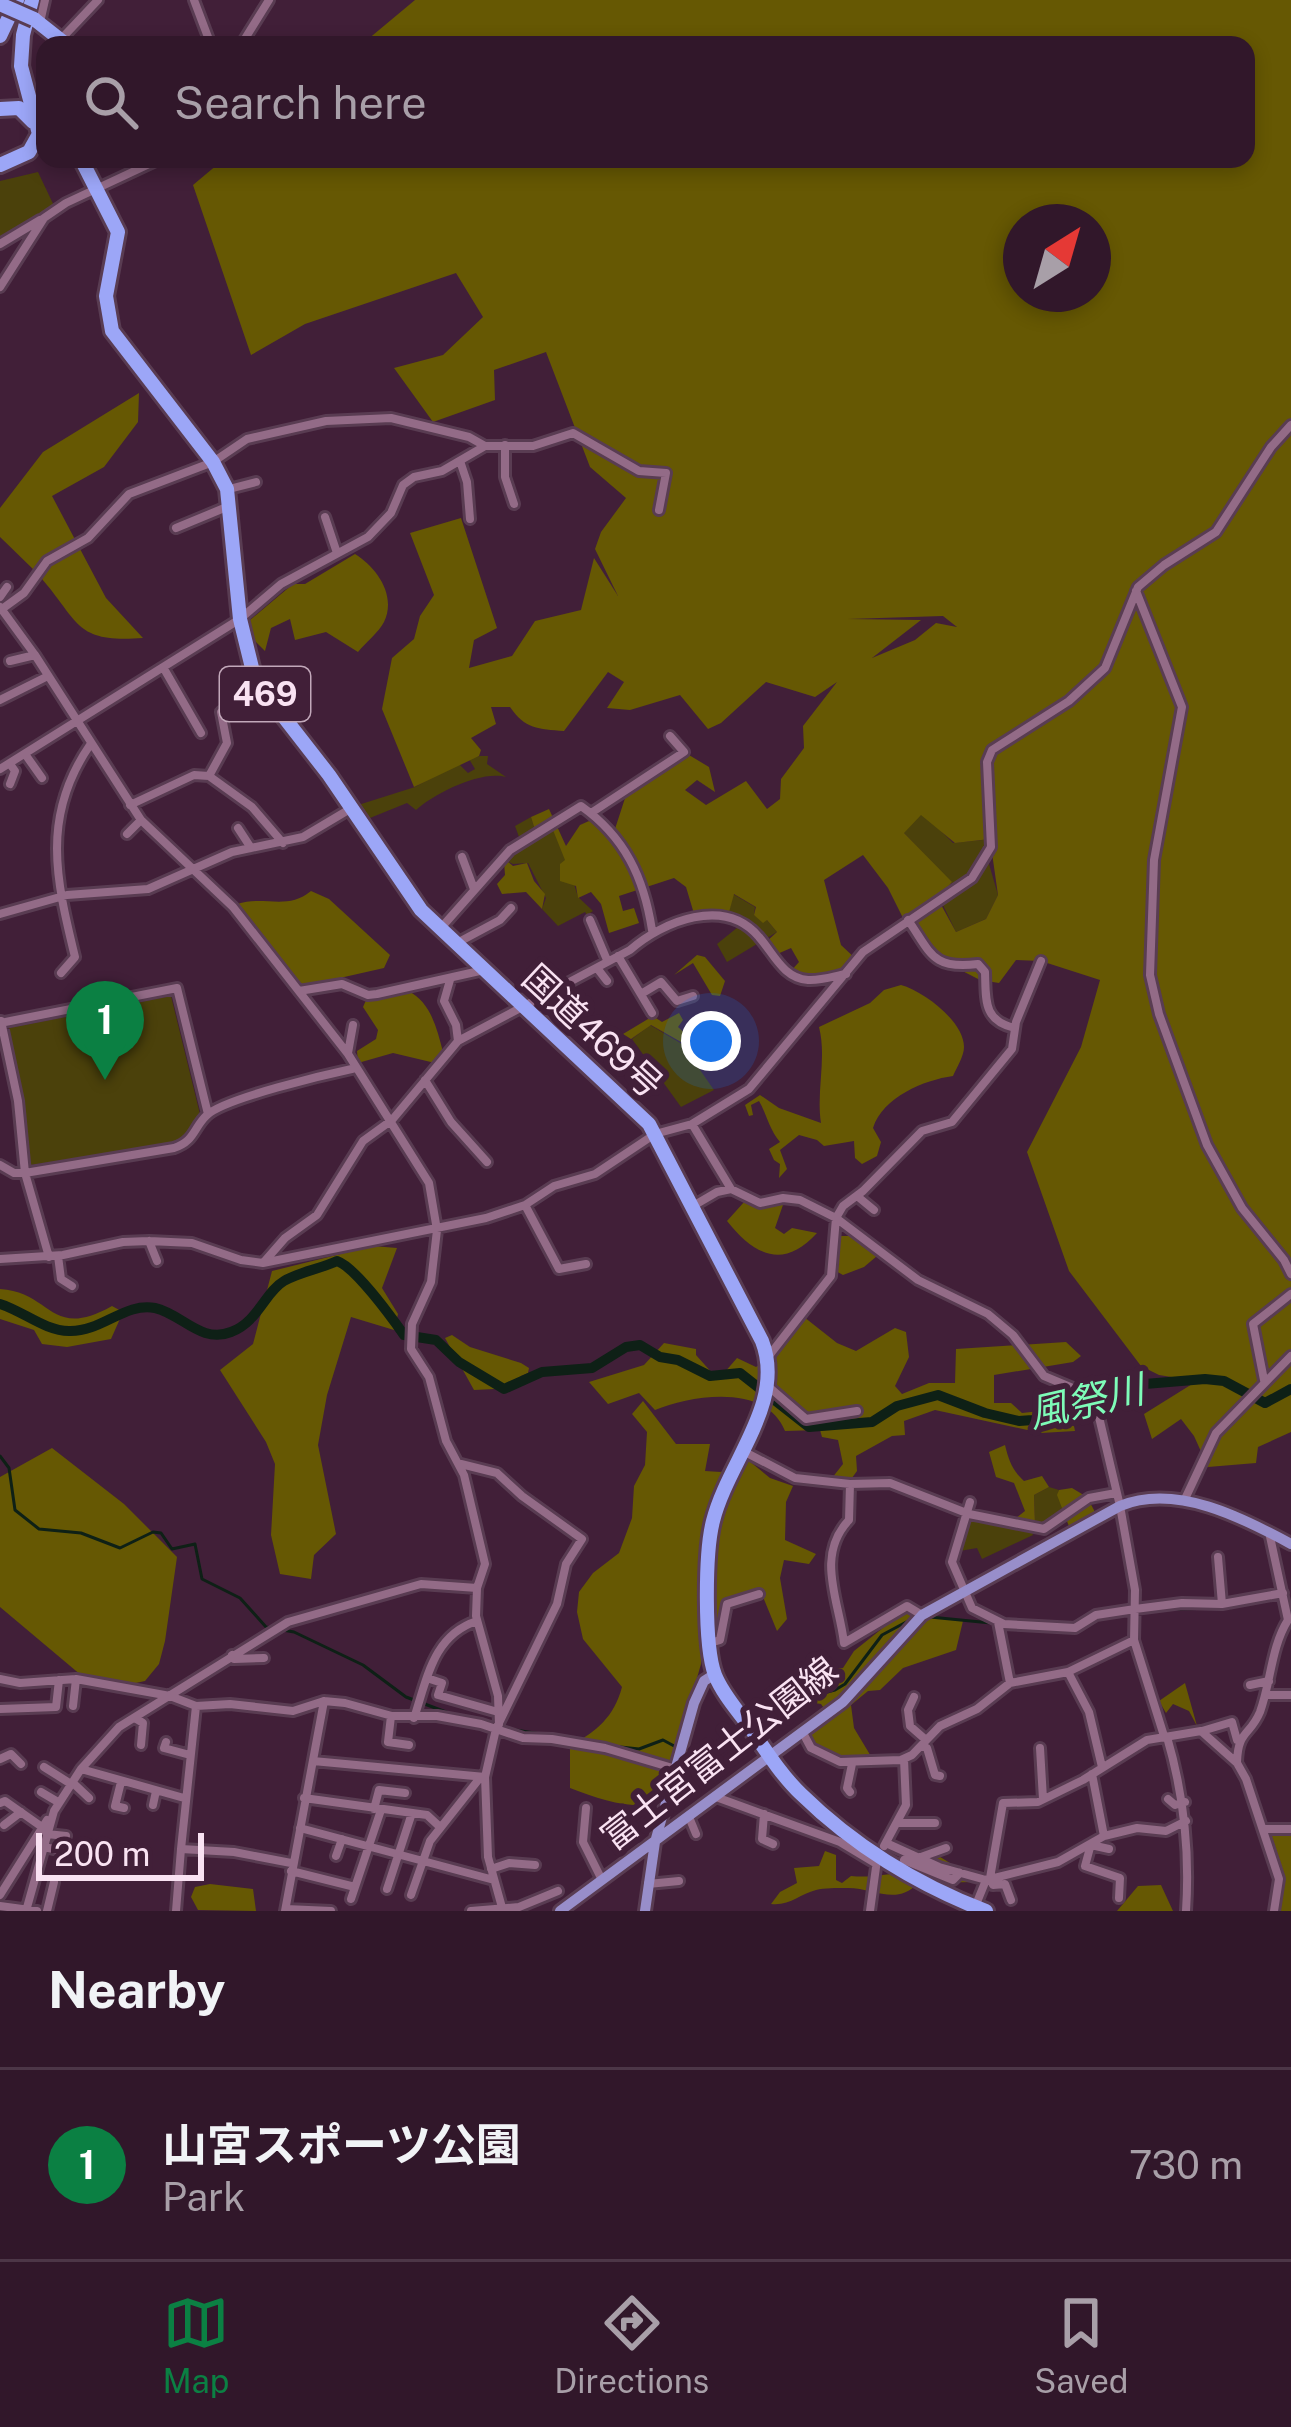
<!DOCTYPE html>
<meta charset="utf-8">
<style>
:root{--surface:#31172a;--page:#3d2436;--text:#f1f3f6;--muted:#a89fa8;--line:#4c3647;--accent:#0b8043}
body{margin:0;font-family:"Public Sans","Noto Sans JP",sans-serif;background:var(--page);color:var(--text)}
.compass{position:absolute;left:1003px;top:204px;width:108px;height:108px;border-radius:50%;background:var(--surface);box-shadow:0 6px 18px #0003;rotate:37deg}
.scale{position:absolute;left:36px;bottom:30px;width:168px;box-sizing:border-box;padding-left:12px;border:6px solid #f9e2f2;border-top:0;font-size:33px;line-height:42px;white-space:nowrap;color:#f9e2f2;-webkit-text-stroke:9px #411f38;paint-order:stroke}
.you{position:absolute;left:711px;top:1041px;width:42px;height:42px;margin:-30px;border:9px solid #fff;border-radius:50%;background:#1a73e8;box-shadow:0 0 0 18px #1a73e833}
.badge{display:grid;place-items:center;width:78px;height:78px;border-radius:50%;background:var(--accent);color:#fff;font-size:39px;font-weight:700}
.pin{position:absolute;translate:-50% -99px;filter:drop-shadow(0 3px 6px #0008)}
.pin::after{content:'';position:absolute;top:63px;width:42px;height:36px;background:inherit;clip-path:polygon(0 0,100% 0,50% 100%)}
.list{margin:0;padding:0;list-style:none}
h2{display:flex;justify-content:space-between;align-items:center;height:156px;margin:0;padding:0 48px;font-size:51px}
h2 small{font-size:39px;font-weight:400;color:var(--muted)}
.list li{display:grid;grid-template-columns:78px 1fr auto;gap:36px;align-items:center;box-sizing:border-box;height:192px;padding:0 48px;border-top:3px solid var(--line)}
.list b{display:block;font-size:45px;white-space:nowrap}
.list p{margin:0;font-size:39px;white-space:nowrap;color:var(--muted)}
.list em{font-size:39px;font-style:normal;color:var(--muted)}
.icon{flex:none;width:66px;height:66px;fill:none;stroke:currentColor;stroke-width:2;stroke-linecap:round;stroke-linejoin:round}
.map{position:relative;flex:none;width:1291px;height:1911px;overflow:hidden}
.search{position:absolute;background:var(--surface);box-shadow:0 6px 18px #0003;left:36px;right:36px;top:36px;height:132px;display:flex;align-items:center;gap:30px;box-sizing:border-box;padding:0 42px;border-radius:24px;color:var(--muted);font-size:45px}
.sheet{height:348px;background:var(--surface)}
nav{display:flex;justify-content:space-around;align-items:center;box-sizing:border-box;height:168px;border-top:3px solid var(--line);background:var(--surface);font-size:33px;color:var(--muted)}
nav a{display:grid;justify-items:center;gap:6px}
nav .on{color:var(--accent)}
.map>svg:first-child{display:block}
.green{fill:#4b410b}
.forest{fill:#665803;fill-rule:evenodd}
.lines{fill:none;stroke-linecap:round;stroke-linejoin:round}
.stream{stroke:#0e2016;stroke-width:3}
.river{stroke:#0e2016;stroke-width:10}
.minor-casing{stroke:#593c52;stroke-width:14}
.major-casing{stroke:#593c52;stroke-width:16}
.highway-casing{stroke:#593c52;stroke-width:20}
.minor{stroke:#936b87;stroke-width:8}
.major{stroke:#988eca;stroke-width:10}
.highway{stroke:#9ca6f7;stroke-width:14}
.highway-bridge-casing{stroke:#593c52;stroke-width:20;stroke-linecap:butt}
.highway-bridge{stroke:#9ca6f7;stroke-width:14}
.labels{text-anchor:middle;stroke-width:12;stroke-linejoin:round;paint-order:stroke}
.shield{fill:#411f38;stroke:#c2a8ba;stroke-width:3}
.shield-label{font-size:33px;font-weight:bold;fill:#f9e2f2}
.street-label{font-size:36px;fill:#f9e2f2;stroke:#411f38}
.water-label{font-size:39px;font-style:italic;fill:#7efcb8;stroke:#411f38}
</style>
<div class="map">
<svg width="1291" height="1911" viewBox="0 0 1291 1911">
<rect width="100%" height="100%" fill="#411f38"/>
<!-- green -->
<path class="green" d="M38,172L56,210L0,243V181Z
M480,756H488L487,764L506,777C481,770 435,793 416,810L407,803L365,820L355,806L415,787L458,763L468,773L475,769L469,759Z
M922,812L953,843L992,839L989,864L998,895L986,919L956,932L940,899L952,883L903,832Z
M531,817L535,830L553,829L563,848L578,897L593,911L587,915L585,912L558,926L542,909L546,898L528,863L513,864L507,861L522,845L515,826Z
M733,894L755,907L754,915L767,920L777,932L727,962L717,944L738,927V922L728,916Z
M171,996L200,1114L185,1141L31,1165L9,1028Z
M650,1025L682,1044L714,1090L681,1107L632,1039Z
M1049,1487L1059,1490L1058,1495L1066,1511L1052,1525H1035L1034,1495Z
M970,1516L1031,1529L1033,1535L982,1559L977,1548L954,1552Z"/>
<!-- forest -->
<path class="forest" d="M415,0H1291V1432L1258,1447L1256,1463L1208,1467L1194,1436L1181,1419L1152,1439L1144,1414L1197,1381L1159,1375L1141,1366L1069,1271L1027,1152L1081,1047L1100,980L1041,961L1016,960L999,983L980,980L935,957L911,918L939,901L956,932L986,919L998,895L990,839L955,843L921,815L904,833L952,882L937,900L904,920L888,888L863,855L824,880L841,945L857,960L846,974L808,980L790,972L799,962L791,948L775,955L766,942L777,932L767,920L763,923L754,915L756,907L734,894L728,916L695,917L686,887L674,878L619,896L623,911L634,908L639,923L609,933L601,904L591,892L578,898L576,886L560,881V864L565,860L553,830H535L531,817L549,809L566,846L580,825L589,821L614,832L628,789L636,788L684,752L709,767L715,792L697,780L685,790L706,805L746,781L767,809L780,799L781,779L804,748L803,726L837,682L815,697L766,682L721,723L708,729L680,695L630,710L607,708L624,682L608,672L564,731C538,729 525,729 510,707H491L496,724L471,738L481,750L479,756L414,787L382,709L392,658L414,639L420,616L434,595L410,533L461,518L497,628L474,640L469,668L512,656L535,621L581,610L594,558L618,596L595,549L601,532L626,498L590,467L546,352L494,370L495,400L433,422L394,368L443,355L483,317L456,273L305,324L251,355L193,185L224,159H1246V45H361ZM1021,222H1093V294H1021ZM943,616L957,627L936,623L915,640L872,658L921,620L848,619Z
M139,393L138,422L104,467L52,496L106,598L143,638C75,643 80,623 42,579C29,564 14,551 0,537V508L43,452Z
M355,554C376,567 397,595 384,622C379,632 365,643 358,652L326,632L295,640L290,619L271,628L265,651L252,638L250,620L293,584H305Z
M507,861L513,866L527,863L534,881L545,894L542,909L526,892L502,894L497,884L505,875L504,862Z
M311,891L329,899L390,955L384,968L300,987L237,904C264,895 287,911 311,891Z
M697,955L705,957L725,981L720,996L712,995L693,963L674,975Z
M901,985C923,991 964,1021 964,1047C964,1056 957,1067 953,1076C924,1080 883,1097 873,1128L881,1142L877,1156L862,1164L855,1158L854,1141L824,1146L817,1140L799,1135L780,1150L787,1169L779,1178L780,1164L774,1160L769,1149L780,1142C769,1129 767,1115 759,1101L751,1105L753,1115L749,1116L745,1105L760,1095L779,1108L821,1123C816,1091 827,1058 819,1027L870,1003L884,990Z
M408,991C431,1002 437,1029 443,1052L435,1063L393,1053L358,1063L357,1051L376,1039L378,1030L363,1007L367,998Z
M679,1013L683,1020L678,1027L687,1035L681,1042L651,1025L631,1039L623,1034L653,1016L662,1022Z
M745,1201L758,1206L784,1202L775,1228L784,1234L792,1228L817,1233C783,1271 753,1254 727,1221Z
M838,1236H851L877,1256L864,1267L843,1275L834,1270Z
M373,1246L397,1248L382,1288L398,1314L394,1330L351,1317L327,1395L318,1445L336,1534L314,1555L311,1579L280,1574L271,1535L275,1464L266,1442L220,1370L253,1344L272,1271Z
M0,1289C52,1292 50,1341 112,1306L123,1312L111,1339L67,1347L42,1344L34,1330L0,1319Z
M804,1317L837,1343L856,1351L895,1328L906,1332L909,1357L895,1386L902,1394L929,1383H955L956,1349L1066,1342L1081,1356L1073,1362L994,1375V1403H1011L1022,1413L1040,1411L1044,1422L1072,1416L1075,1431L1041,1433L935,1410L904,1421L905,1435L892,1436L856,1456L857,1471L849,1482L832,1478L843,1464L838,1440L822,1437L820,1430L785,1431C766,1383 692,1395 655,1410L639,1393L608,1404L589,1382L644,1365L664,1343L696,1349V1355L713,1374L724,1373L737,1358L756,1367L772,1356Z
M452,1335L470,1347L521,1363L529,1368L528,1373L521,1376L515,1388L474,1390L445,1338Z
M643,1401L676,1444H710L705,1471L721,1472L743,1456L770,1478L793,1486L786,1502L785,1540L816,1554L809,1564L784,1560L780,1578L787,1619L777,1631L761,1592L730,1603L724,1624L703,1631L701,1664L661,1804C628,1809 601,1800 570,1788V1746C597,1731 614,1717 622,1687L583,1639L577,1612L579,1592L593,1573L619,1553L632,1518L634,1486L645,1465L647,1432L632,1414Z
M1005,1445C1009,1461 1012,1470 1024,1481L1042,1476L1049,1487L1034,1495L1035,1525L1017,1523L1016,1518L1025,1511L1014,1483L996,1477L989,1452Z
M52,1448L124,1504L177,1557L165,1641L159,1664L145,1681L108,1689L88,1681L0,1607V1477Z
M1072,1488L1087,1497L1095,1512L1070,1529L1057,1495L1059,1490Z
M904,1611L963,1621L956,1650L903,1668L880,1690L868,1691L851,1705L854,1728L872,1758C846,1758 823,1758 809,1734L830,1717L821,1704L784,1698L793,1675L843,1668L854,1651Z
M1185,1683L1197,1726L1189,1711L1173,1704L1166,1713L1159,1701Z
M1291,1828V1911H1275C1282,1883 1267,1857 1273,1831Z
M825,1851L836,1855V1880L842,1883L851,1876C877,1879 898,1870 925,1872L937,1855L966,1873L979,1872L976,1882L918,1883C896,1907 873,1887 846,1888C837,1888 824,1888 816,1890C800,1894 790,1906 771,1904L780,1892L797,1883L794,1868L819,1866Z
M210,1884L253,1889L256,1911L198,1910L191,1897L195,1887Z
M1161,1885L1173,1911H1117L1138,1886Z"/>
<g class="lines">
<!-- stream -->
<path class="stream" d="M0,1456L9,1468L15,1510L39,1529L81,1533L120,1548L153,1532L161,1533L172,1549L195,1544L202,1579L240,1598L266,1627L294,1632L363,1665L406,1697L454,1715
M1166,1609L1229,1608L1245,1604
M930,1617L991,1623
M759,1719L782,1703L835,1690L845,1684L882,1635L910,1620
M504,1728L590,1742
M611,1746L639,1749L663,1740L676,1747
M686,1752L712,1749L737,1740"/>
<!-- river -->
<path class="river" d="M0,1304C23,1311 45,1331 69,1331C102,1332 125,1302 155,1308C182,1314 201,1344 231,1332C258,1322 265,1292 284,1281C299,1272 320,1269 337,1261C355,1267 392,1318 404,1335L436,1340L459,1362L504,1389L542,1372L592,1368L626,1347L640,1345L660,1357L678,1360L710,1376L740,1373L809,1427L872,1422L897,1406L938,1395L985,1413L1019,1421L1033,1420L1086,1398L1145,1384L1205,1379L1224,1381L1265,1403L1291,1389"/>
<defs>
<path id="minor" d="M194,0L211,45
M40,22L45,0
M62,38L98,0
M241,45L269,0
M0,244L40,220
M0,287L44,218L66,203L160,159
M505,445V477L514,504
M460,461L467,482L470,519
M229,489L256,482
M325,517L337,553
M176,528L229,506
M1136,591L1182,707L1154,860L1150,975L1159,1014L1207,1145L1242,1208L1284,1260L1291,1274
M0,597L7,587
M0,607L35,655L141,820L233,907L348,1054L429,1183L437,1230L431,1282L412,1324L411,1349L429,1377L446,1441L464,1475L485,1564L477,1588L476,1616L498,1696L499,1724
M2,609L24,593L47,561L88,538L129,494L213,462L247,439L326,421L391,418L469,437L485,446
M10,661L35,655
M163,667L201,733
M0,700L48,676
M25,754L42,778
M10,764L15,771L10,784
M0,769L240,619L281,584L368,537L391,513L403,485L414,477L442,471L485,446H533L573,433L639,471L666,473L659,510
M209,776L252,807L283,843
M130,805L194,775L209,776L227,743L221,712L257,687
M591,813L684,752L670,736
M238,828L251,848
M127,834L141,820
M462,857L474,889
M0,914L67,895L148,889L232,852L303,837L350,809
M590,920L607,960
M908,920C931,953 932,970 978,964L985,972C986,1000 983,1021 1015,1028
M440,929L510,850L581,806C625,837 644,878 652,930
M457,943L500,920L511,908
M618,956L652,1013
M597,968L607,981
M61,973L75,957C56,879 41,816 90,745
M450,980L444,1001L456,1025L458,1041
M299,991L342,984L368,995L377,994L484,970
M641,994L661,982L677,1001L693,996
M1,1021L18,1101L25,1173L49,1257
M0,1023L177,988L208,1114
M348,1053L353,1025
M425,1080L451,1122L487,1162
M692,1124L731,1189
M0,1165L14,1173H25L174,1148C195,1141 193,1128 207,1115C225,1098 328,1074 356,1068
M857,1196L874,1210
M525,1205L559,1269L586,1264
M693,1206L717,1192L731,1189L760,1203L783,1198L800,1200L836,1218L918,1280L988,1314L1013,1335L1044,1376L1087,1394L1099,1417L1120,1506L1135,1590L1134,1640L1164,1736
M149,1241L157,1261
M58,1256L61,1279L72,1286
M0,1259L63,1255L123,1242L149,1241L192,1243L241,1260L263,1263L486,1218L525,1205L554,1186L595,1174L655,1134L692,1124L749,1089L863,952L972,878L991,847L987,762L992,750L1069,701L1105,668L1138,587L1164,565L1216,532L1271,447L1291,425
M264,1262L285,1238L317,1215L363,1141L392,1120L458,1041L630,950C663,921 725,896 759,937C774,954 783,978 808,980C820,981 835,976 846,974
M768,1357L831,1276L836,1218L843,1206L863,1191L922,1131L952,1122L1012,1049L1016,1022L1041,961
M1264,1380L1253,1324L1291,1294
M769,1387L806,1419L857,1411
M743,1451L795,1478L850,1484L890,1483L969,1514L1044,1529L1089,1498L1116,1493
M461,1464L497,1473L522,1496L582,1539L566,1564L557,1604L496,1729L485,1777L488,1857L503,1911
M850,1484L849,1520C815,1556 839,1600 844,1643L907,1606L922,1615
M1184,1501L1216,1433L1291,1356
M970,1502L952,1562L972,1608L1004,1624L1075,1628L1096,1615L1135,1609L1182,1603L1222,1604
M1218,1557L1222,1604L1283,1593
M998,1622L1010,1683
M710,1643L720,1640L727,1604L759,1594
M232,1655L234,1659L264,1658
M1068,1672L1089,1712L1102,1767
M427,1678L442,1683L438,1695L498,1712
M0,1679L20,1683L76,1679L170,1696L196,1706L230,1704L293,1711L324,1701L345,1703L392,1716H437L481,1724L523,1738L552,1739L605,1748L676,1769
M1250,1685L1269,1681
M1265,1695H1291
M914,1697L908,1710L910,1726L926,1740
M73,1706L76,1679
M196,1706L181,1849L234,1852L291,1863
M0,1709L56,1707L59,1680
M391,1716L388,1742L409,1745
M135,1718L143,1723L141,1745
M414,1718C427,1679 433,1635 477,1621
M1202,1731L1232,1722L1237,1740
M803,1733L811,1748L840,1762L901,1760L912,1755L940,1726L977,1709L1010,1683L1068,1672L1134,1640
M1167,1737C1184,1795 1190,1851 1186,1911
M166,1742L164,1748L190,1755
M921,1746L927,1748L935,1775L940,1776
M1040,1748L1043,1799
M0,1759L11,1754L21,1764
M313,1761L485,1777
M1237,1762C1238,1730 1250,1736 1260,1712C1271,1682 1271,1647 1288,1620L1269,1532
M44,1767L71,1784
M81,1769L184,1798
M1092,1774L1104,1836
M72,1782L89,1798
M121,1782L115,1806L124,1808
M41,1792L58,1802
M850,1792L847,1788L852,1764
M716,1797L840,1842L875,1863
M304,1798L427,1815L440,1827
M1168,1799L1175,1805L1185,1802
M0,1803L5,1801L42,1827
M153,1805L156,1791
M586,1808L583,1842L602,1880
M374,1809L379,1790L405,1793
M764,1814L762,1839L773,1844
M689,1817L696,1834
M898,1823H935
M4,1825L21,1812
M300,1828L494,1880
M1264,1829H1291
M47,1834L66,1836
M886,1843L939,1867L986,1880L1058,1862L1104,1836L1137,1828L1166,1831L1186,1821
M1091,1844L1085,1866L1120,1878L1119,1898
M1091,1845L1109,1849
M884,1846L906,1805L904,1759
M44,1847L58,1850
M336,1856L342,1839
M921,1857L946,1848
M904,1860L953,1880L960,1873
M491,1869L509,1863L535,1865
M291,1871L355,1887
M648,1884L679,1881
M387,1889L412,1813
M0,1895L47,1820
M411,1895L430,1841L479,1779
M351,1899L381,1810
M1011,1900L1005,1884L993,1885L990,1878L1003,1803L1038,1802L1083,1780L1147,1740L1201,1731L1237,1763L1246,1779L1279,1879L1274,1911
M0,1906L37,1911
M975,1907L986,1880
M286,1909L331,1911
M26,1911L54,1811L81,1769L119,1727L288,1622L421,1584L477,1588
M47,1911L54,1882
M176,1911L181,1849
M285,1911L324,1701
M471,1911L519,1907L558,1891
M870,1911L877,1860"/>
<path id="major" d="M560,1911L843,1702L922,1615L1120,1506C1176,1483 1243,1518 1291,1544
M645,1911L655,1842L694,1703L704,1681L715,1674"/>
<path id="highway" d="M34,19L67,45
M0,36L17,0
M0,109L19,108L33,122
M81,159L118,232L106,296L112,331L213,462L227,489L240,619L255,680L329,775L421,910L649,1124L762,1341C786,1403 728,1461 713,1521C705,1552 704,1646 715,1675C723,1695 739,1712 751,1729C766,1751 782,1776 801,1794C853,1845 918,1885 986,1911
M0,165L29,152L39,134L21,66L23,35L32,0"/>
</defs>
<!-- minor casing -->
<use href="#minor" class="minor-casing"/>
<!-- major casing -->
<use href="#major" class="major-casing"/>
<!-- highway casing -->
<use href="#highway" class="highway-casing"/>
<!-- minor -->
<use href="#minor" class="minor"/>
<!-- major -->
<use href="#major" class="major"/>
<!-- highway -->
<use href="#highway" class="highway"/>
<defs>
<path id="highway-bridge" d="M0,4L34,19"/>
</defs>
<!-- highway-bridge casing -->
<use href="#highway-bridge" class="highway-bridge-casing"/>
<!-- highway-bridge -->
<use href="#highway-bridge" class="highway-bridge"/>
</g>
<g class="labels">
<!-- shield labels -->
<rect class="shield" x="220" y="667" width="90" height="54" rx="9"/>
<g class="shield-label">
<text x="265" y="706">469</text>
</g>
<!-- street labels -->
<g class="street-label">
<text transform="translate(593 1031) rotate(43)" y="13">国道469号</text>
<text transform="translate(719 1753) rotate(-38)" y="13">富士宮富士公園線</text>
</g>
<!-- water labels -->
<g class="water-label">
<text transform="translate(1086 1401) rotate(-13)" y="14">風祭川</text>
</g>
</g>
</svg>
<svg class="compass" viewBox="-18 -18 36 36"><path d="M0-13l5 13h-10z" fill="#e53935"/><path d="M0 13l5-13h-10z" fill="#a89fa8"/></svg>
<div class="scale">200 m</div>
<div class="you"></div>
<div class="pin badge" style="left:105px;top:1080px">1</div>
<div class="search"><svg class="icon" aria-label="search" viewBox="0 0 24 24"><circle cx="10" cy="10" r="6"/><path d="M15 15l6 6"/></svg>Search here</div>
</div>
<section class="sheet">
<h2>Nearby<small></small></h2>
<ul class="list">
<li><span class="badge">1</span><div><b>山宮スポーツ公園</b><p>Park</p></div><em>730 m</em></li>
</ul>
</section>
<nav>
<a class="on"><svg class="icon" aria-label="map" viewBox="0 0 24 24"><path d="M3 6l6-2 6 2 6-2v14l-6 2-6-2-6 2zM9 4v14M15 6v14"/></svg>Map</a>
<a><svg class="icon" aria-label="directions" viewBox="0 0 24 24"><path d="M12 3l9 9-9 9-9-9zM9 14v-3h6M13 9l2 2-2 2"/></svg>Directions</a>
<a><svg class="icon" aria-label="saved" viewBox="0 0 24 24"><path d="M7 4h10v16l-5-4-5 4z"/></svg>Saved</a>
</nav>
